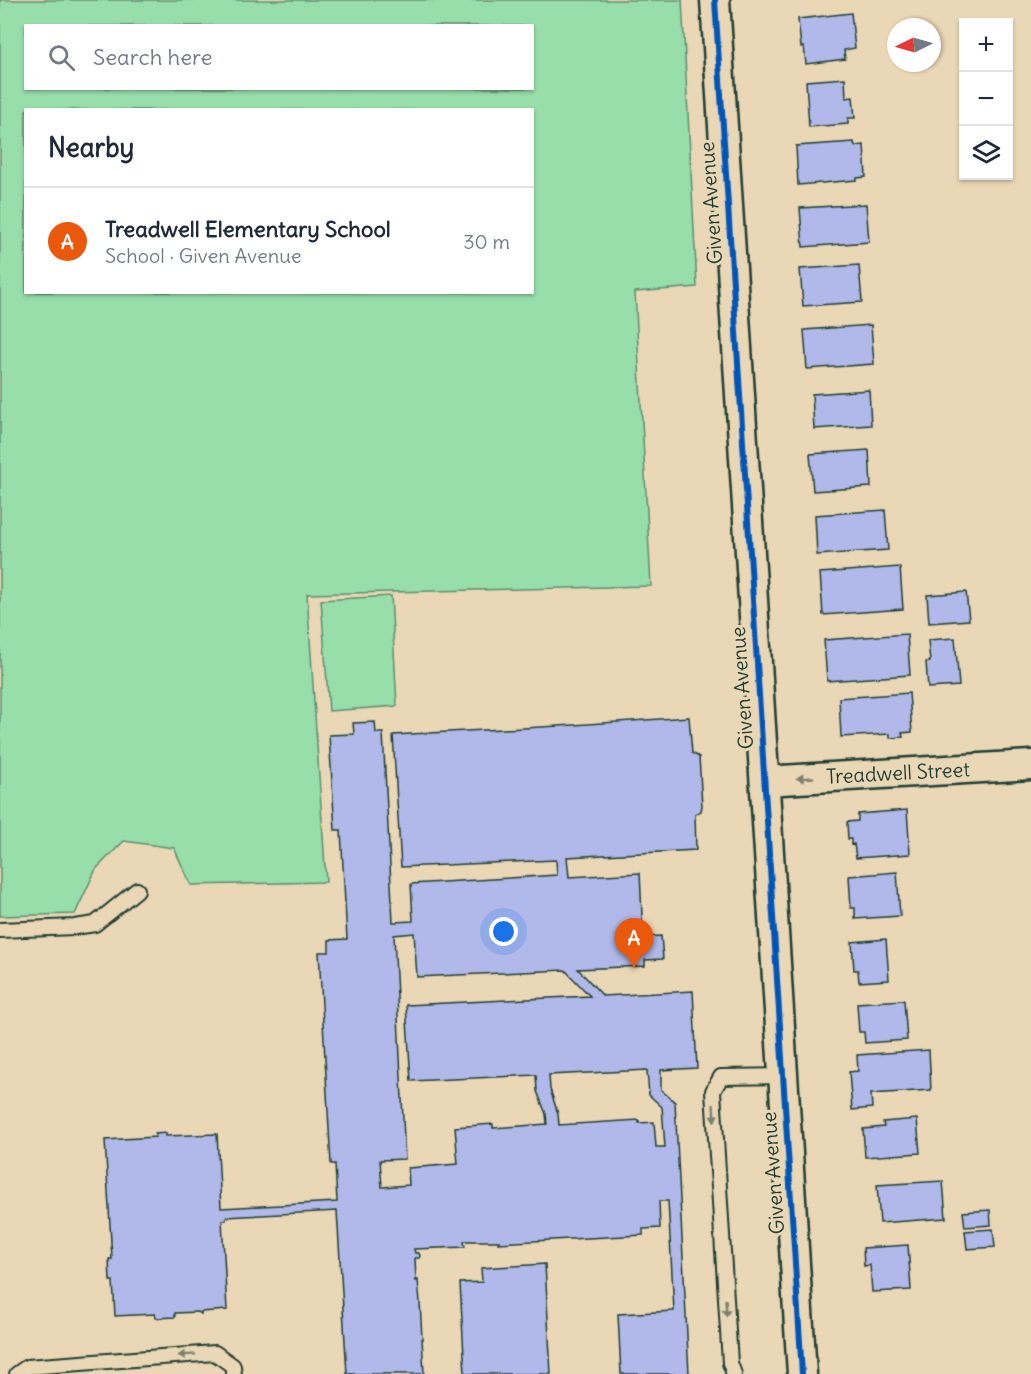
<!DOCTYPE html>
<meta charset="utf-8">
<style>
:root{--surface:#fff;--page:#f2f2f3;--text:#1f2937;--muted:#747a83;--line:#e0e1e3;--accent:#ea580c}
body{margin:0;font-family:Delius,sans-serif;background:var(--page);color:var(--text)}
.controls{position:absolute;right:18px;top:18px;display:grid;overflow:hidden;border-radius:0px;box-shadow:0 2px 4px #0004}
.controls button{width:54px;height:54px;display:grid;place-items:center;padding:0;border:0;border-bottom:2px solid var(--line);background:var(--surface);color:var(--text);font:30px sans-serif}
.compass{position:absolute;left:887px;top:18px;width:54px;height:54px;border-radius:50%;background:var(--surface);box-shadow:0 2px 4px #0004;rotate:265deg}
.you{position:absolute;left:504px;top:932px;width:21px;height:21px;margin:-15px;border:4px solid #fff;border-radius:50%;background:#1a73e8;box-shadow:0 0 0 9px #1a73e833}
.badge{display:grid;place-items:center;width:39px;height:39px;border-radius:50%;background:var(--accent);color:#fff;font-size:20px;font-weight:700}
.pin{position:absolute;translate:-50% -50px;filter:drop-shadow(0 2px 3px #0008)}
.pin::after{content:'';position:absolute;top:32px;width:21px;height:18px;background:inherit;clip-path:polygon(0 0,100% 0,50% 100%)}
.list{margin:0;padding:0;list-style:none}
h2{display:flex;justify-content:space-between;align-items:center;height:78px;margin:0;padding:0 24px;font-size:26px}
h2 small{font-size:20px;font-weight:400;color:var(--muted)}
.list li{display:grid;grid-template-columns:39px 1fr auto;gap:18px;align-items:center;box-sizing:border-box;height:108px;padding:0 24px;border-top:2px solid var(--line)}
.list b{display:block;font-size:22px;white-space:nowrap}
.list p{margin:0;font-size:20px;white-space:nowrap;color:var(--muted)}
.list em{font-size:20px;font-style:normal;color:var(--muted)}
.icon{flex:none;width:33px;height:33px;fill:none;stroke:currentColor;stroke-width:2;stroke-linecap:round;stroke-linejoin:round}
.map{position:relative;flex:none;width:1031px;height:1374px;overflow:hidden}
.search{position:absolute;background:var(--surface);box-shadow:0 2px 4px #0004;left:24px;top:24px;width:510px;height:66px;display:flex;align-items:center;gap:15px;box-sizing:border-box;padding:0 21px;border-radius:0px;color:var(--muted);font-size:22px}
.panel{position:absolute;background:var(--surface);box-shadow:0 2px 4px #0004;left:24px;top:108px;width:510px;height:186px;border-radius:0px}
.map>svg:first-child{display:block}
.green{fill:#97deab;stroke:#5b8e70;stroke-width:1.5;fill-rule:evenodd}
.building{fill:#b0b9e9;stroke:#1f3d34;stroke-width:1.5;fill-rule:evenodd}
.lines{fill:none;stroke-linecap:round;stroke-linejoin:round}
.lane-casing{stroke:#1f3d34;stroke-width:18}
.street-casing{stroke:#1f3d34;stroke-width:33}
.lane{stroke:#ead7b5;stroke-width:14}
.street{stroke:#ead7b5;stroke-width:28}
.cycleway-casing{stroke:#ead7b5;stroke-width:10}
.cycleway{stroke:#0057b8;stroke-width:6}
.oneway{fill:#7a826e}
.labels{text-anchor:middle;stroke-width:6;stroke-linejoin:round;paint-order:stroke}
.street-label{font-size:20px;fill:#1f3d34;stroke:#ead7b5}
</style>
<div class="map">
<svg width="1031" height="1374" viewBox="0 0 1031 1374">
<rect width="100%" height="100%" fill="#ead7b5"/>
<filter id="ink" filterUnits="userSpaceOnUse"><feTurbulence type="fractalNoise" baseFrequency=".0167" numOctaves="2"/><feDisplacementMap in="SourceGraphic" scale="12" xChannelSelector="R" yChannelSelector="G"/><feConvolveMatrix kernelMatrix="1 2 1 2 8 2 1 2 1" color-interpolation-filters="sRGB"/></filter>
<g filter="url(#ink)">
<!-- green -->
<path class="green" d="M0,0H682L697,287L635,292L651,586L307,594L326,882L191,885L174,848L124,841L96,869L75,914L0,916ZM26,26H532V88H26ZM26,110H532V292H26Z
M391,596L397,706L329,711L321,600Z"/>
<!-- building -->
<path class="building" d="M851,13L855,48L844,50L845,59L806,64L804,47H801L798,19Z
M845,78L846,98L853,97L855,118H848V124L809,127L806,81Z
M854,142L855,146L864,145L866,177L857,178V180L798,185L796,146Z
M866,204L869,242L803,247L800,208Z
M859,265L862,302L803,306L800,269Z
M871,325L874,364L807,369L804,330Z
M869,390L871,425L814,429L812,394Z
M869,450L871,487L813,491L810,454Z
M885,510L888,550L817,555L815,515Z
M900,567L903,609L823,615L820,573Z
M966,592L969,620L929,623L927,595Z
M907,634L910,675L827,681L824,640Z
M955,638L959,686L928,688L926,662H930L928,640Z
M909,693L912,732L902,733L903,737L890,738V734L841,737L839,698Z
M689,717L692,753L699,757L702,806L701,811L695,814L696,850L567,857L569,877L640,873L643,937L661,936L663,959L645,960V966L578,969L603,996L693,991L697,1068L661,1070V1090L675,1102L689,1374H621L618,1314L674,1311L668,1201H659L660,1228L643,1229V1235L498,1243L499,1241H464L465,1247L414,1249L415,1253H419L420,1256L419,1258H415L416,1281L418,1280L420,1302L424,1374H347L337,1211L226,1217V1220H222L227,1310L201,1312V1314L198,1312L175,1313V1317L156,1318L155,1314L115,1316L113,1281H110L109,1259H112L105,1140L156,1137L155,1134L166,1133V1136L217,1134L221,1208L337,1202L335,1164H331L319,952H329V940L347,939L341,830H335L329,735L354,734L353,723L375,722L376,733H383L393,922L413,921L411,884L557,875L556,860L401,867L393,735L559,726ZM414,933L417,977L565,970L590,996L406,1005L411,1081L536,1075L537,1091L546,1114L547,1124L493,1128V1124L455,1127L458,1164L408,1168L409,1185L382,1187L380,1160L405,1159L394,935ZM647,1070L649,1095L662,1107L665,1147H656L654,1122L639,1123V1120L559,1125L558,1114L550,1089L549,1075Z
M907,810L910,854L856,858L854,844L851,845V839H848L847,822L858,821V814Z
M897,872L900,916L855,919V908H851L849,876Z
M886,939L889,980L859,982L858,970H854L852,942Z
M904,1000L907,1040L865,1043L864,1032H859L857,1003Z
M929,1050L931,1090L871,1094L872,1108L852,1110L849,1072L858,1071L857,1055Z
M917,1119L920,1153L865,1157L863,1129L884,1127L883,1122Z
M943,1181L946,1218L880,1223L877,1185Z
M990,1210L991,1225L965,1227L963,1212Z
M993,1229L995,1247L967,1249L965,1231Z
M908,1245L911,1290L872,1292L870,1265L864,1266L863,1248Z
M545,1264L551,1374H465L460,1283L482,1282L481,1268Z"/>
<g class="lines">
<defs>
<path id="lane" d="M0,930L75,927L95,924L137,890
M17,1374L27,1367L215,1353L233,1366L234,1374
M734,1374L730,1363L713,1091L721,1077L783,1076"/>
<path id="street" d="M715,0L802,1374
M765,781L1031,765"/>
</defs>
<!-- lane casing -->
<use href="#lane" class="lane-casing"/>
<!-- street casing -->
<use href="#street" class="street-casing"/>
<!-- lane -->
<use href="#lane" class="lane"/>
<!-- street -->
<use href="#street" class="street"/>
<defs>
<path id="cycleway" d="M715,0L802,1374"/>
</defs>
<!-- cycleway casing -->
<use href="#cycleway" class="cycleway-casing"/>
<!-- cycleway -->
<use href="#cycleway" class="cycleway"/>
</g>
<!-- one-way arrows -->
<defs><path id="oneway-solid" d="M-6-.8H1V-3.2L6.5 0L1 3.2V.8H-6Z" transform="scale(1.5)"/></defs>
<g class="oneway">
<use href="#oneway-solid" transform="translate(805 778) rotate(177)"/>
<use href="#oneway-solid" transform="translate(714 1113) rotate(87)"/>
<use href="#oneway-solid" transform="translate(726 1308) rotate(87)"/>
<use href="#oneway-solid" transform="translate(187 1355) rotate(176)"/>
</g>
</g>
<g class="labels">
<!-- street labels -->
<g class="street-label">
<text transform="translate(711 203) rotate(-94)" y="7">Given Avenue</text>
<text transform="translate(742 688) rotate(-94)" y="7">Given Avenue</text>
<text transform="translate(898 773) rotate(-3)" y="7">Treadwell Street</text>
<text transform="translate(773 1173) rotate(-94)" y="7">Given Avenue</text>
</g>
</g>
</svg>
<div class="controls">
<button>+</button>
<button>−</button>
<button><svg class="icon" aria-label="layers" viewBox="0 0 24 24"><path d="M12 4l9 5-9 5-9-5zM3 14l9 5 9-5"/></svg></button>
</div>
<svg class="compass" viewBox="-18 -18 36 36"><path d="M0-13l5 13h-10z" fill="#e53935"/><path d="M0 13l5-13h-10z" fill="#747a83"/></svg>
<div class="you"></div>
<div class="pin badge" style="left:634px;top:968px">A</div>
<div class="search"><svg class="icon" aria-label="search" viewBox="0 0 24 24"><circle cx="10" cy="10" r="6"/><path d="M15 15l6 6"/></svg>Search here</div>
<section class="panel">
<h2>Nearby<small></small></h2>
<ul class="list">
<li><span class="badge">A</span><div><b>Treadwell Elementary School</b><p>School · Given Avenue</p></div><em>30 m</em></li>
</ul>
</section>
</div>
